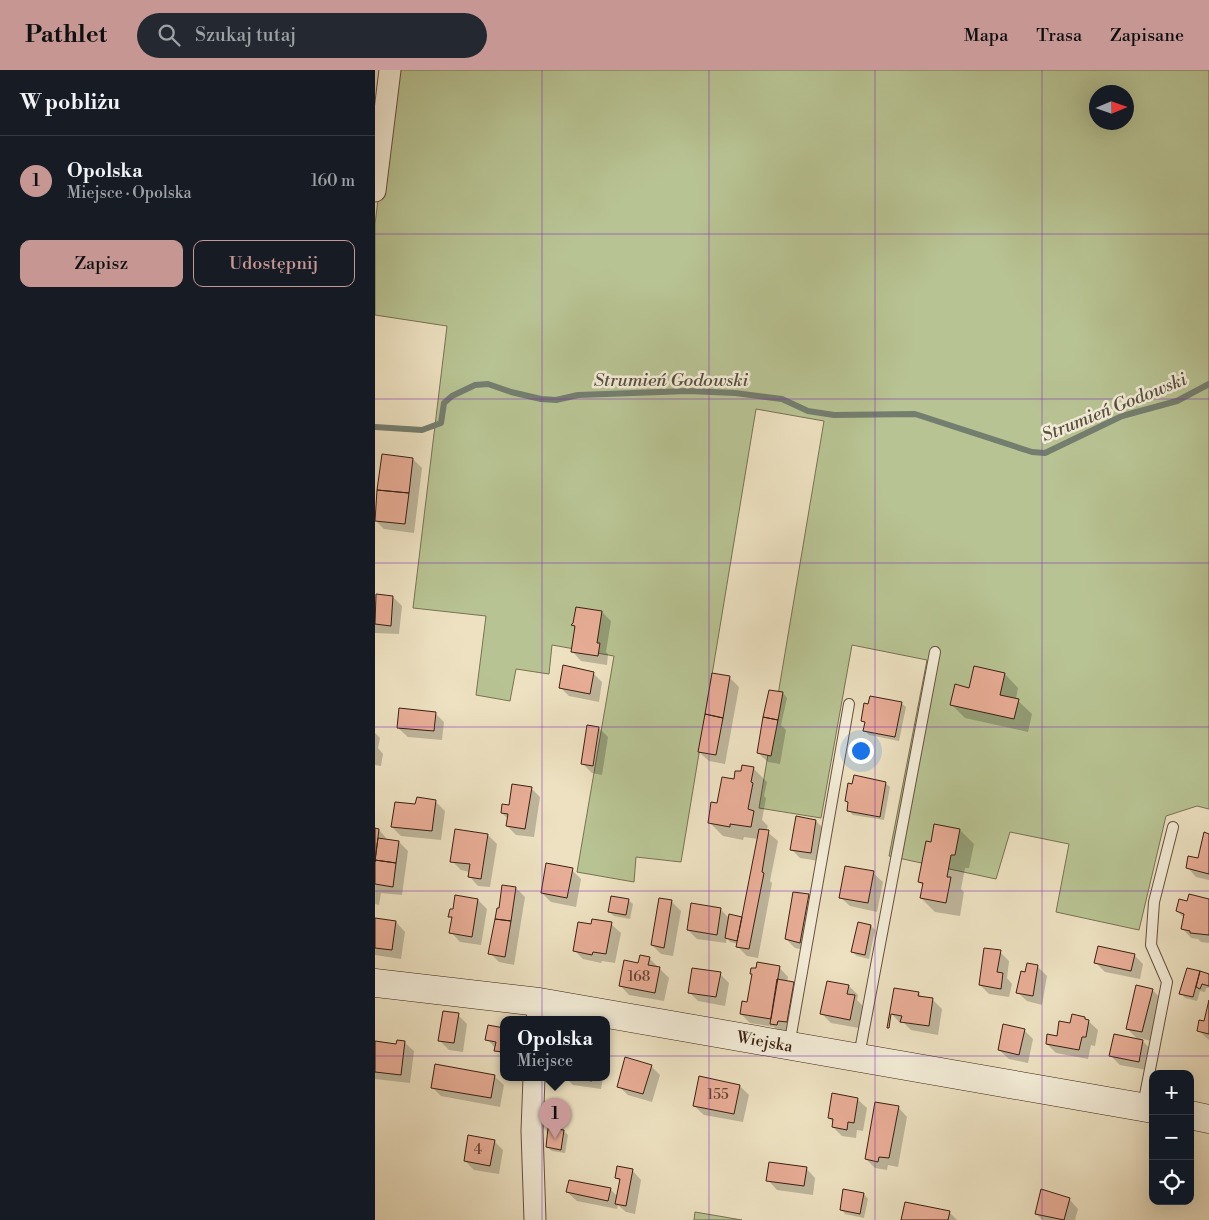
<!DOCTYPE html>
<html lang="pl">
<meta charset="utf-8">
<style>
:root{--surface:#171b24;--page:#242831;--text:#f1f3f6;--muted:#9ea1a6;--line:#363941;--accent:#c59692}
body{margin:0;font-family:"Libre Bodoni",serif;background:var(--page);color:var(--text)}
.controls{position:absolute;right:15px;bottom:15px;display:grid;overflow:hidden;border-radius:10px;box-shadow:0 5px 20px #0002}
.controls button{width:45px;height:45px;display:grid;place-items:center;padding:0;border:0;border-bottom:1px solid var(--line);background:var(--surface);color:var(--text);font:25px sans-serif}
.compass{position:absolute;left:714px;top:15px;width:45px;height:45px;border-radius:50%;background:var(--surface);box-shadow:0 5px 20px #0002;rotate:88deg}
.you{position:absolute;left:485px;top:680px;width:18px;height:18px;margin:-12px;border:4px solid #fff;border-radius:50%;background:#1a73e8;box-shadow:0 0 0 8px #1a73e833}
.badge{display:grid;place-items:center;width:32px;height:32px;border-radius:50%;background:var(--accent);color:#111;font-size:16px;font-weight:700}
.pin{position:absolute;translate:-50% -41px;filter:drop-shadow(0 1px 2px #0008)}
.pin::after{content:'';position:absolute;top:26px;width:18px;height:15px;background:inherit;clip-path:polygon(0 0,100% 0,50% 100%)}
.popup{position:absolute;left:125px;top:946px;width:110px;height:65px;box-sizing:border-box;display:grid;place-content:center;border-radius:10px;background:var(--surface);filter:drop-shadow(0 1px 4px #0005);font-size:16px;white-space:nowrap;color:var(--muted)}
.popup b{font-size:19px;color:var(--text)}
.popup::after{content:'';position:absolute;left:50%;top:100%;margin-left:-10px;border:10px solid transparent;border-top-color:var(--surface)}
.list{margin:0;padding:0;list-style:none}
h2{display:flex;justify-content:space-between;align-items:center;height:65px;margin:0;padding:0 20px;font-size:21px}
h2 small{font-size:16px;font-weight:400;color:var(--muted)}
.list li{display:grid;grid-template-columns:32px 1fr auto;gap:15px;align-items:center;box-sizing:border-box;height:90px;padding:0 20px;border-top:1px solid var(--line)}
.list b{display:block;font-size:19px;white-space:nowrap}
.list p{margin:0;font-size:16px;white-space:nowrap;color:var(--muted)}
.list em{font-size:16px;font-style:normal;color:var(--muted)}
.actions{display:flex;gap:10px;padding:15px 20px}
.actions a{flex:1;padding:11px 0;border:1px solid var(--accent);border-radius:10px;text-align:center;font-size:18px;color:var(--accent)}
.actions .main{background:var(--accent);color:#111}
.icon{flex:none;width:28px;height:28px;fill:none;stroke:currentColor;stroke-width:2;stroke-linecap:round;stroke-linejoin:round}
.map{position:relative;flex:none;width:834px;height:1150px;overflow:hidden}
header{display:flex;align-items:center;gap:30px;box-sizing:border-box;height:70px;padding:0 25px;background:var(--accent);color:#111}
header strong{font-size:24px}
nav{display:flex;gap:28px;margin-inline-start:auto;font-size:18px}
.search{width:350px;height:45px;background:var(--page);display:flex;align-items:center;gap:12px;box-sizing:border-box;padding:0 18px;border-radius:28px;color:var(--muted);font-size:19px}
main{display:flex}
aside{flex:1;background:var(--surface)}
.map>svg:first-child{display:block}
.green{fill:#b8c393;stroke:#797152;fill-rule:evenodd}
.shadow{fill:#0003}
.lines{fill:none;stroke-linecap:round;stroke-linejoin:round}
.stream{stroke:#747e6f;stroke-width:6}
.building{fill:#e8ad96;stroke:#3a1f11}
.lane-casing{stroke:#67503d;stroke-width:12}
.street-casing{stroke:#67503d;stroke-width:23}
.secondary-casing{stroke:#3a1f11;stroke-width:29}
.lane{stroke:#f3ecd7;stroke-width:10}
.street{stroke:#f3ecd7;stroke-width:21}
.secondary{stroke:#f3ecd7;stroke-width:28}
.grid{fill:none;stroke:#7b2cbf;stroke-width:1;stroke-opacity:0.55}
.labels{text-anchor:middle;stroke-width:5;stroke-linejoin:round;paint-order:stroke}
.number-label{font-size:14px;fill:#664232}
.street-label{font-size:16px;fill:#3a1f11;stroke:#f3ecd7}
.water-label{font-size:18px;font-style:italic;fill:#574f40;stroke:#f3ecd7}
</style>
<header>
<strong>Pathlet</strong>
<div class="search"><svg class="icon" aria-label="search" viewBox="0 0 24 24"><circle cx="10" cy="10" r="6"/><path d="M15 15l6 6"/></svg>Szukaj tutaj</div>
<nav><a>Mapa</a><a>Trasa</a><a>Zapisane</a></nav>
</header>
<main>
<aside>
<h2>W pobliżu<small></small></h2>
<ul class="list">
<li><span class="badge">1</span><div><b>Opolska</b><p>Miejsce · Opolska</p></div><em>160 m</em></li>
</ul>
<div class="actions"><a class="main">Zapisz</a><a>Udostępnij</a></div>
</aside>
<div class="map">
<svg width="834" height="1150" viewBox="0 0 834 1150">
<rect width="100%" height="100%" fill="#ede1c1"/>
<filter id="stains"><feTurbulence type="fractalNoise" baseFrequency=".004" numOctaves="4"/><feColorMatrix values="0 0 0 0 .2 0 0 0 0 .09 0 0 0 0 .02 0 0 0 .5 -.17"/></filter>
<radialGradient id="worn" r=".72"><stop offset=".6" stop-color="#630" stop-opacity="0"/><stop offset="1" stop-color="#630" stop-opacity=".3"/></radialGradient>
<!-- green -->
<path class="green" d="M19,0H834V739L822,736L791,746L764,860L681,842L694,774L635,762L621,809L514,786L552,590L477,575L446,748L384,738L449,351L381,339L306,792L261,787L259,812L202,802L239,586L177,575L174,604L141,599L135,631L101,625L111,546L38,538L72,256L0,245V154ZM722,22H752V52H722Z
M320,1142L367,1150H319Z"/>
<!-- shadow -->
<path class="shadow" d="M38,389L47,398L39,463L9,459L0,450Z
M18,527L27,536L24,564L0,563V532Z
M227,542L236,551L231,582L233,584L232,595L206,591L197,581Z
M218,603L227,612L224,632L194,626L185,617Z
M630,604L643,618L641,629L657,644L653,662L590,648L576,634Z
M355,608L364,617L350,694L334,691L324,682Z
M395,621L408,623L412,628L406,655L411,660L405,694L393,692L383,683Z
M526,633L531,637L524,671L494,665L489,660L491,654L487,651Z
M60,643L69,652L67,670L33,667L23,658Z
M213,656L224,658L233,667L227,705L217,703L208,694Z
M0,663L5,668L3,678L8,684L6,696L0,695Z
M378,698L392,712L389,726L391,728L387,750L393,756L391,761L403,771L395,811L397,813L383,888L372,886L363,877V874L355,872L352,868L351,873L322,869L313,860L345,839L355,849H368L383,769L369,767L368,770L348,766L334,752L360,711Z
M510,713L515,717L509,750L478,745L473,740L474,734L471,731L478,715Z
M156,718L165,727L159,767L141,765L132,756L133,749L127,743Z
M61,732L70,741L66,770L26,766L17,757L41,736Z
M422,748L441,751L450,760L444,791L425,788L416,779Z
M0,759L4,760L13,770L24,772L33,781L27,825L6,823L4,835L0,834Z
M585,760L599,774L594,798H590L586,819L589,822L585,846L560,842L546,828L548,816L544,812L557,774Z
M113,765L122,774L115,817L103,816L94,806L95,802L86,800L77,791Z
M834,765V810L821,807L812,797L824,790Z
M197,800L206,809L201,837L176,832L167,823Z
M498,803L508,812L502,842L475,836L465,827Z
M141,818L150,827L139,895L124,892L115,883Z
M433,826L442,835L434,881L420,878L411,869Z
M103,830L112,839L106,875L85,872L76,862L78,849L75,846Z
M253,830L258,834L255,849L239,846L234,842Z
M285,830L297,832L306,841L298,886L286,884L277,875Z
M834,830V873L826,872L823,869L816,868L807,858L810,849L802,841L813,833Z
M0,850L21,852L30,862L26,889L0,885Z
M236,854L246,863L240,893L227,891L226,893L208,889L199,880L217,856Z
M496,856L500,860L494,889L482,886L477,882Z
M625,882L634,891L632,908L637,914L634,927L614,924L605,915Z
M759,885L768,894L765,909L730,902L720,892Z
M274,888L294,908L289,931L254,925L245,915Z
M662,896L672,906L667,935L652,931L642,922Z
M404,897L413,907L412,912L418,913L427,922L421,961L412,959L411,964L405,963L399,957L375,953L366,944L373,933L378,905Z
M813,899L834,905V918H831L830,922L825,921L822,931L810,928L806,923Z
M345,904L354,913L350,936L323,931L314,922Z
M474,916L483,925L482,930L488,936L484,958L456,953L447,944Z
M777,920L787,929L776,971L765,968L777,981L772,1000L745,995L735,985L764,971L752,958Z
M543,923L548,928L558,930L567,939L563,965L536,960L529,953H525L516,943Z
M834,935V970L823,960L830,952Z
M83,945L92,954L88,982L74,980L65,971Z
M710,948L723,960L720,976L716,975L713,989L681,983L672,974L683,967L696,954Z
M129,959V988L112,969Z
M649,960L658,969L653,993L634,989L624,980Z
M29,972L39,981L35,1013L0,1009V973L23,975Z
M276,996L285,1005L277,1032L253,1025L243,1016Z
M119,1006L129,1015L125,1037L66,1026L57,1017Z
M191,1008H228L226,1019L198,1015Z
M365,1016L374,1025L368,1052L329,1045L319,1036Z
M482,1029L492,1038L488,1061L482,1060L481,1068L467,1066L458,1057L459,1053L454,1048Z
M523,1037L532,1047L523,1097L513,1095L512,1100L500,1098L491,1089Z
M189,1061L193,1065L190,1083L177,1081L172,1077Z
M119,1071L128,1080L124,1104L99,1100L90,1091Z
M431,1098L440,1108L438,1125L402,1120L393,1110Z
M257,1100L266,1110L260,1144L251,1142L243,1135L242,1139L202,1131L192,1122L235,1119L243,1127L246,1112L241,1108Z
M489,1124L493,1129L489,1148L470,1144L466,1139Z
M694,1129L703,1139L700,1150H668L661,1144Z
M574,1142L582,1150H528Z"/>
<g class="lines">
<!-- stream -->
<path class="stream" d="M0,357L47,360L66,353L69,333L77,326L100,315L113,314L136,322L166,329L181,330L203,325L313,321L360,323L407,329L433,341L459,345L540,344L657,382L670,383L747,346L802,331L834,314"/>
</g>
<!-- building -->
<path class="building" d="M7,384L38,388L34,423L2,420Z
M2,420L34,423L30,454L0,451Z
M1,524L18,526L16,556L0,554Z
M201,537L227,541L222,573H225L223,586L196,582L200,556L196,555L198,553Z
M188,595L219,602L215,624L184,618Z
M599,596L630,603L625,625L644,629L639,649L575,635L580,614L594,618Z
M337,603L355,606L348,648L330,644Z
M394,620L408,622L403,650L388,647Z
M495,626L527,632L520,667L488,661L490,652L486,651L489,633L493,634Z
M24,638L61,642L59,661L22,658Z
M330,644L348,648L341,685L323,682Z
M388,647L403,650L396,686L382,683Z
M212,655L224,657L218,696L206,694Z
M367,695L379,697L376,712L378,713L373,739L379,741L376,757L355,754V757L333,753L336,732L342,733L347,707L359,709L360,701H366Z
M479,705L511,712L505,747L472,741L473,732L470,731L473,713L477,714Z
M137,714L157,717L150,759L131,756L133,744L126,743L127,734L134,735Z
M42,727L61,730L57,761L16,757L20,732L40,734Z
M421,746L441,750L436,783L415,780Z
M559,754L585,759L580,785H576L572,807H576L571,833L545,828L548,813L543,812L551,771L556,772Z
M0,758L4,759L0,792Z
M80,759L113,764L106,809L93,807L95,794L75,792Z
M384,759L394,760L387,802L389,803L374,879L361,877Z
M829,762L834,764V804L811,798L813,786L823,788Z
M3,768L24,771L21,793L0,790Z
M0,790L21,793L18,817L0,814Z
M171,793L198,798L192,828L166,823Z
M470,796L499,801L493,833L464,828Z
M127,815L141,817L136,851L120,849L122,838H124Z
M418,822L434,824L425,873L410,869Z
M814,824L834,829V865L815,863V861L806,859L809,844L801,841L804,829L812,831Z
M80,825L103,829L97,867L74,863L77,847H73L75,839H78Z
M236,826L254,829L251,845L233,842Z
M284,828L297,830L289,878L276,875Z
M316,833L346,838L342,865L312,860Z
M354,844L367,847L362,871L350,868Z
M0,848L21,851L17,880L0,878Z
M120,849L136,851L130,887L113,884Z
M217,849L237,852L231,884L218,882L217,885L198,881L203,852L216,854Z
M483,852L496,855L490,885L476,882Z
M723,876L760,884L756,901L719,893Z
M609,878L626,880L622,902L628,903L626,919L604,915Z
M265,885L275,887L273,895L285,897L280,923L244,916L249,890L263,893Z
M382,892L405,896L396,949L365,944L367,931L372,932L377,904H375L376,898H381Z
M652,893L663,895L658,926L641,923L646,901L650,902Z
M317,898L346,902L341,927L313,923Z
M812,898L825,901L818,927L804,924Z
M825,901L834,904V916L827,914L825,919L821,917Z
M402,909L419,912L412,952L403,951L402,955L395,954Z
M452,911L474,915L472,924L480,925L475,950L445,944Z
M761,915L778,919L767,962L751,959Z
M519,918L544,922L543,926L558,928L554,956L525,952L527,946L516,944L514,958H512Z
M834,930V964L822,961L824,950L829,951Z
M68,941L84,943L79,973L63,971Z
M697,944L710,947V949L714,950L711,967H707L704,980L671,974L672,964L682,966L684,951L695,953Z
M628,954L650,959L644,985L623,980Z
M113,955L129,958V982L119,981L121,972L110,970Z
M739,964L768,970L764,992L734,986Z
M22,970L30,971L26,1005L0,1002V971L21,974Z
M250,987L277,995L268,1024L242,1017Z
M60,994L120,1005L116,1028L56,1018Z
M324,1006L365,1015L359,1044L318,1036Z
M198,1008H217V1011Z
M457,1023L483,1028L479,1053L473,1052L472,1060L457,1057L458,1049L453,1048Z
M500,1032L524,1036L514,1088L504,1087L503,1092L490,1089Z
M173,1058L189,1060L186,1080L171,1077Z
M93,1065L120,1070L115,1096L89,1091Z
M394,1092L432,1097L429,1116L391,1111Z
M242,1096L258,1099L251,1136L240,1134L245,1109L240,1108Z
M194,1110L236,1118L233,1131L191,1122Z
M468,1119L489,1123L485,1144L465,1140Z
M666,1119L695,1128L689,1150L660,1144Z
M530,1132L575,1141L573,1150H526Z"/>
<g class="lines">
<defs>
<path id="lane" d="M414,976L474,634
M485,987L486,975L560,582
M767,1036L770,1025L792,912L776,875L779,832L798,757"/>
<path id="street" d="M0,121L15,0
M162,950L164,932
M159,1008L157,1061L160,1150"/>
<path id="secondary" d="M0,913L164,932L778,1039
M815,1045L834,1049"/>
</defs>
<!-- lane casing -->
<use href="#lane" class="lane-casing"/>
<!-- street casing -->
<use href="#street" class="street-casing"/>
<!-- secondary casing -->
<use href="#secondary" class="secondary-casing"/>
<!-- lane -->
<use href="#lane" class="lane"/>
<!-- street -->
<use href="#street" class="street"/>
<!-- secondary -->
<use href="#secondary" class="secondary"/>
</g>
<!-- grid -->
<path class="grid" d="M167,0V1150M334,0V1150M500,0V1150M667,0V1150M0,164H834M0,329H834M0,493H834M0,657H834M0,821H834M0,986H834"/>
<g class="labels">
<!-- number labels -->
<g class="number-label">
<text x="264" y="911">168</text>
<text x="343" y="1029">155</text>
<text x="103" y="1084">4</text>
</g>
<!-- street labels -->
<g class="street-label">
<text transform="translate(390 971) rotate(10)" y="6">Wiejska</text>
</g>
<!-- water labels -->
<g class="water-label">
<text x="296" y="316">Strumień Godowski</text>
<text transform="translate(739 337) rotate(-22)" y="6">Strumień Godowski</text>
</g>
</g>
<rect width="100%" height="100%" filter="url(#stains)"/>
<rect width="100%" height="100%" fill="url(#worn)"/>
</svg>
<div class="controls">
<button>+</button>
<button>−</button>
<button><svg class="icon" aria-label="locate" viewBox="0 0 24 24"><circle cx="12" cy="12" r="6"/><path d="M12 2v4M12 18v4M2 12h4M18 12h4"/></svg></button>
</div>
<svg class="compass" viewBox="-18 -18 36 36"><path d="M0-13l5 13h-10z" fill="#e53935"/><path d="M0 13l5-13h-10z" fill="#9ea1a6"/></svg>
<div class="you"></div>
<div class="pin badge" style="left:180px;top:1069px">1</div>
<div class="popup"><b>Opolska</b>Miejsce</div>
</div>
</main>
